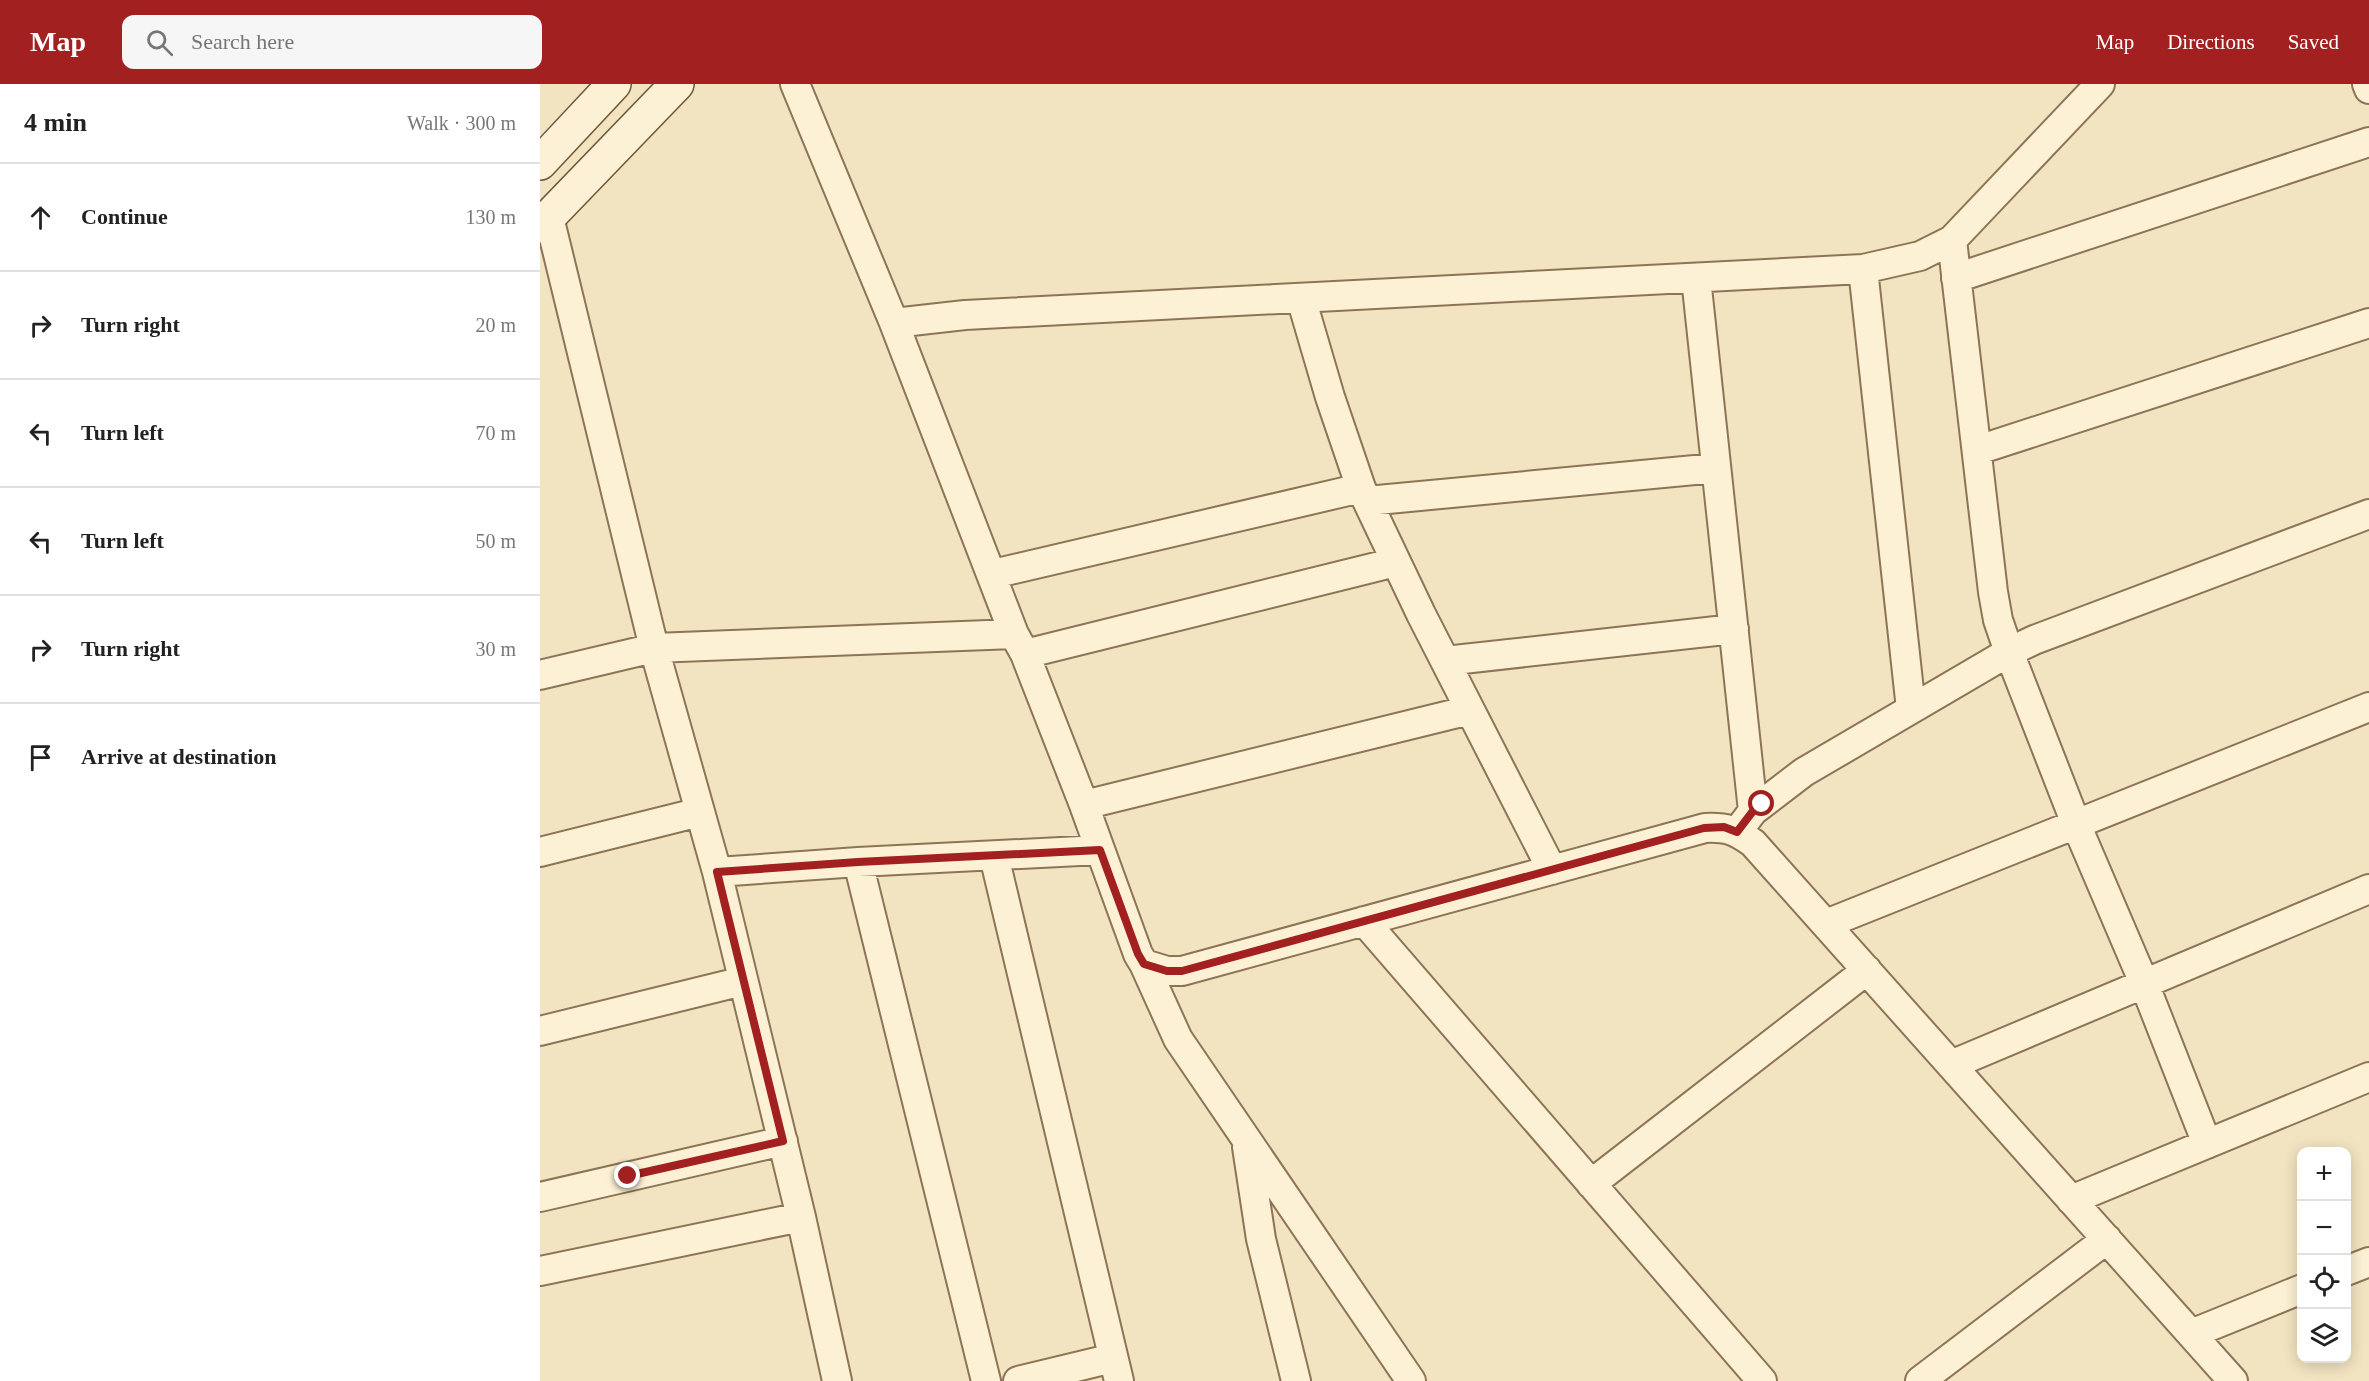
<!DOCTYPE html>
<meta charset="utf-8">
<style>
:root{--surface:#fff;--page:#f6f6f6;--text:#222;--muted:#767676;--line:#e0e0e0;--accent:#a22020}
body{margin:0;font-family:"Times New Roman",serif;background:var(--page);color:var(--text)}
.controls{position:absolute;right:18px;bottom:18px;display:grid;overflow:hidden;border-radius:12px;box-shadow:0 3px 15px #0003}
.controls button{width:54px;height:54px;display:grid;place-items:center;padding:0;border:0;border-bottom:2px solid var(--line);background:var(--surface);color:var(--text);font:30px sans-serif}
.stop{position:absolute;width:18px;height:18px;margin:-14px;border:4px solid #a22020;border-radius:50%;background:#fff}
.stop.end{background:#a22020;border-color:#fff;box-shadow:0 2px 6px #0008}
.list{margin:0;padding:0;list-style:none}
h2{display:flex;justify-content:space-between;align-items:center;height:78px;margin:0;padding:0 24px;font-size:26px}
h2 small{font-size:20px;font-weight:400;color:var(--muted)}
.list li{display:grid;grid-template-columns:39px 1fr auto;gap:18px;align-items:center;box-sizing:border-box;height:108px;padding:0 24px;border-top:2px solid var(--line)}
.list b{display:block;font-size:22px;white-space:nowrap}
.list em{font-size:20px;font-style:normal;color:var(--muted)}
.icon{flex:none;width:33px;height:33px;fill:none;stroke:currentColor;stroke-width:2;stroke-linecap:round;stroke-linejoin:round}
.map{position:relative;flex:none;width:1829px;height:1297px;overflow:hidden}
header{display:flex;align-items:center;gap:36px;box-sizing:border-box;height:84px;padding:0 30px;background:var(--accent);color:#fff}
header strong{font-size:28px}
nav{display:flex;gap:33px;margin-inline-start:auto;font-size:21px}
.search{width:420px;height:54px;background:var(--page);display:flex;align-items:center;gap:15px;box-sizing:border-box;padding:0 21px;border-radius:12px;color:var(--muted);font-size:22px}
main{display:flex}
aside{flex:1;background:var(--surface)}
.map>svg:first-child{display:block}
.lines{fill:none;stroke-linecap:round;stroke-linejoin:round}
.street-casing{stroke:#8d7456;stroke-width:32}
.secondary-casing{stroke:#6f5539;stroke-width:36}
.street{stroke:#fcf1d4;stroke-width:28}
.secondary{stroke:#fcf1d4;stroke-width:33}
.route{stroke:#a22020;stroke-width:8}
</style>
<header>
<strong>Map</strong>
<div class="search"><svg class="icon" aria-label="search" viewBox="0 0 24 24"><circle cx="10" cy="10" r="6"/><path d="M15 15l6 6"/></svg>Search here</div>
<nav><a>Map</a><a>Directions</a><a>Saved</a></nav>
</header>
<main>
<aside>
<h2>4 min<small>Walk · 300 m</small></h2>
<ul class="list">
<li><svg class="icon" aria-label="ahead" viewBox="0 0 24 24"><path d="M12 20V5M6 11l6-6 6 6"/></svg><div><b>Continue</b></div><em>130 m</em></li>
<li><svg class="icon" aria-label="right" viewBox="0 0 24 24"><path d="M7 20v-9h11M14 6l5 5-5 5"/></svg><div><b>Turn right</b></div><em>20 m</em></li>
<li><svg class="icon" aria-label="left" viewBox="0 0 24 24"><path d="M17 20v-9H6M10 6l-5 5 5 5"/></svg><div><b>Turn left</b></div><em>70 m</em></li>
<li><svg class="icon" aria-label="left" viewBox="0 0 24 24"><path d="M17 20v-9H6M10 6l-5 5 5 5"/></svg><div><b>Turn left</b></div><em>50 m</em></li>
<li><svg class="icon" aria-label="right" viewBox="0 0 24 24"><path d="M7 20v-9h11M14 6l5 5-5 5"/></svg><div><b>Turn right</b></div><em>30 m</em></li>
<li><svg class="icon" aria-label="arrive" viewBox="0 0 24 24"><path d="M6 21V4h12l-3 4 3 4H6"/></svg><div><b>Arrive at destination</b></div></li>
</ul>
</aside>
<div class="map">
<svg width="1829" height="1297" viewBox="0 0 1829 1297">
<rect width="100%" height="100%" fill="#f2e4c0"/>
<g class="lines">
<defs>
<path id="street" d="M255,0L354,239L474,550L485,570L544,721L598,870L604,880L627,887H642L1165,744C1187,743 1195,746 1213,759L1693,1297
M1827,0L1829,5
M9,133L114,564L177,788L261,1133L297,1297
M1412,156L1453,508L1458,536L1469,568L1536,740L1604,899L1667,1060
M1323,185L1371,625
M1156,194L1213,727
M1416,194L1829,58
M761,214L790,313L821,404L881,530L1012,786
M354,239L425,231L1323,185L1380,172L1412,156L1560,0
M1438,366L1829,239
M827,417L1176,384
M453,490L821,404
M485,570L856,478
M905,577L1194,545
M0,591L114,564L474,550
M544,721L930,626
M1197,748L1213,727L1264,688L1469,568L1494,556L1829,430
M0,768L160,728
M454,772L579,1297
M318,778L446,1297
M177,788L318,778L560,766
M824,837L1222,1297
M1286,840L1829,623
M604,880L638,955L871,1297
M0,947L203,897
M1411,981L1829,805
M707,1063L721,1155L756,1297
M1051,1100L1327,886
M0,1113L243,1057
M1531,1116L1829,993
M0,1187L261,1133
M1806,1187L1829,1178
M1651,1250L1762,1205
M478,1297L573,1274
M1380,1297L1567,1155"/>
<path id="secondary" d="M0,79L74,0
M0,142L137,0"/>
</defs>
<!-- street casing -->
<use href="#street" class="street-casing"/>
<!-- secondary casing -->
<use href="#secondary" class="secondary-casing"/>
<!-- street -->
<use href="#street" class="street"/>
<!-- secondary -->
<use href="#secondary" class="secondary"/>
</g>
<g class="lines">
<!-- route -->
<path class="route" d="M88,1092L243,1057L177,788L318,778L560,766L598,870L604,880L627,887H642L1164,744L1184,743L1197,748L1213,727L1222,720"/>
</g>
</svg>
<div class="controls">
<button>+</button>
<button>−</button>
<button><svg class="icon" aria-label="locate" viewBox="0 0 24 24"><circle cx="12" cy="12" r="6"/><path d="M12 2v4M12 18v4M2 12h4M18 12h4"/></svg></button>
<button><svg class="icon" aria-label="layers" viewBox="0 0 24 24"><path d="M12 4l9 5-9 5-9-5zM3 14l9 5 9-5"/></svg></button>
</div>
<div class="stop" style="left:1222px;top:720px"></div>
<div class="stop end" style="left:88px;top:1092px"></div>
</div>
</main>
